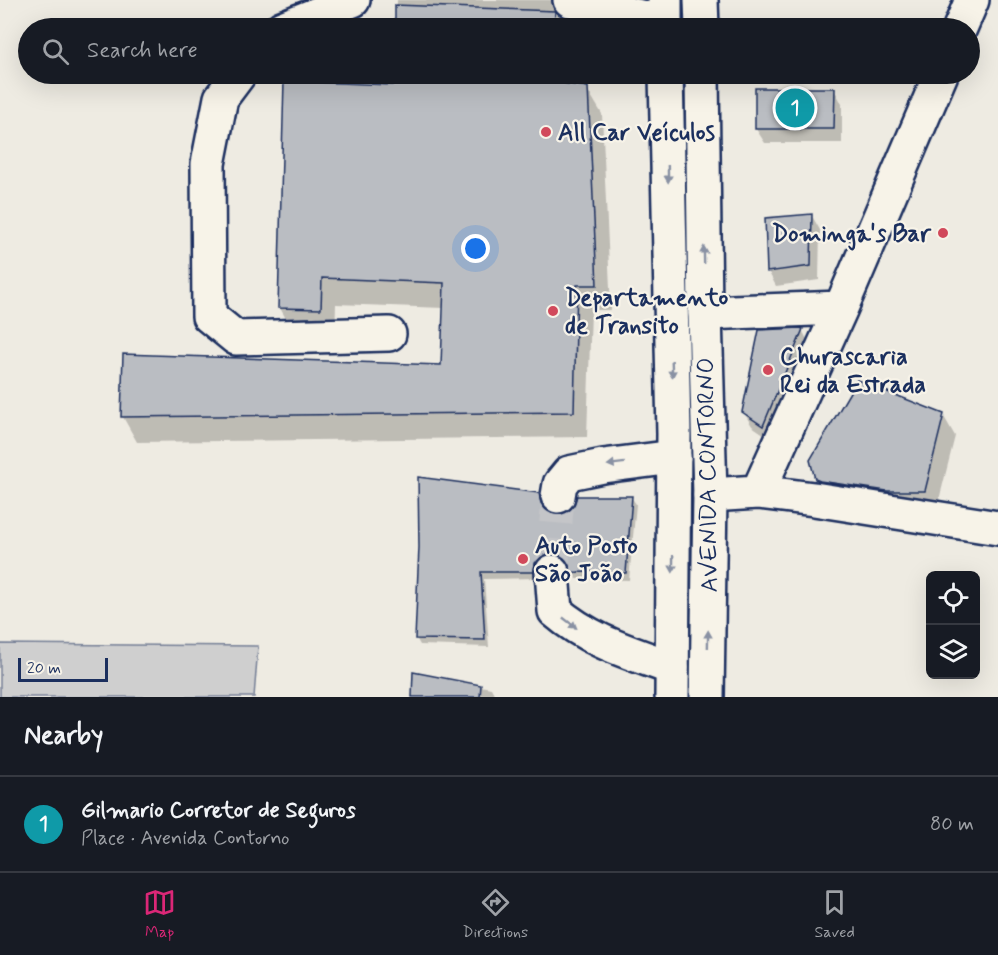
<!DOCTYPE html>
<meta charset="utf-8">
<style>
:root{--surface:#171b24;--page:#20242c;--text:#f1f3f6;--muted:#9ea1a6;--line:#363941;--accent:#db2777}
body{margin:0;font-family:Mynerve,sans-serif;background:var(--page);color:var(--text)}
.controls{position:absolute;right:18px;bottom:18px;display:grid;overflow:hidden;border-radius:9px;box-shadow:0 6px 24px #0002}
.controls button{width:54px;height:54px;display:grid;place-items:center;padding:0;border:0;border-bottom:2px solid var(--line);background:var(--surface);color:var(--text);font:30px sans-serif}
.scale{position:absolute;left:18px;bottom:15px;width:90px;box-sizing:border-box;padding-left:6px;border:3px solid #1b2f5e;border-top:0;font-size:16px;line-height:21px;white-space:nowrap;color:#1b2f5e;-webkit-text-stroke:4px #f7f3e8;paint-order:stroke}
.you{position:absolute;left:476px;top:249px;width:21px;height:21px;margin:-15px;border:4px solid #fff;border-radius:50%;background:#1a73e8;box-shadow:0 0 0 9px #1a73e833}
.badge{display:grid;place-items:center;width:39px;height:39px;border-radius:50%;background:var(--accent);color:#fff;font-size:20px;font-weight:700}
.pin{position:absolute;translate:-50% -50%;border:3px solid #fff;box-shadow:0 2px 6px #0006}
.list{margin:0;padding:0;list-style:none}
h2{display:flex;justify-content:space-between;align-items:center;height:78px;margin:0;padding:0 24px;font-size:26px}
h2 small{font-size:20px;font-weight:400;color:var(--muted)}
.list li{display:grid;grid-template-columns:39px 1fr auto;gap:18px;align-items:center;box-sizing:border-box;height:96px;padding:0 24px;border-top:2px solid var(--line)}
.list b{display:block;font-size:22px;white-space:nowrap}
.list p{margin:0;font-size:20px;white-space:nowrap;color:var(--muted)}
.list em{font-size:20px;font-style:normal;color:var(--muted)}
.icon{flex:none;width:33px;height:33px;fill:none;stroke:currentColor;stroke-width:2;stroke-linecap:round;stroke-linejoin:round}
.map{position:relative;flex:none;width:998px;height:697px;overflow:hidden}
.search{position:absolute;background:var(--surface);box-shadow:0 6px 24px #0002;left:18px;right:18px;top:18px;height:66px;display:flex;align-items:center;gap:15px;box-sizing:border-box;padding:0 21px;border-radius:33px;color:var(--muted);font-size:22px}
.sheet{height:174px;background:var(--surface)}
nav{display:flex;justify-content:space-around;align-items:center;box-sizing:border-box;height:84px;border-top:2px solid var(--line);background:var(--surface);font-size:16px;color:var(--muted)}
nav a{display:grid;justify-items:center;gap:3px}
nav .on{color:var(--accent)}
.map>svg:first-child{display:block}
.green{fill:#cfcfcf;stroke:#757f96;stroke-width:1.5}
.shadow{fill:#0003}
.building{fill:#babdc2;stroke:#1b2f5e;stroke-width:1.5}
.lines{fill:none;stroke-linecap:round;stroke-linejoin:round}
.minor-tunnel{stroke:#c4c5c8;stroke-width:33;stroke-dasharray:33 16;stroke-linecap:butt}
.minor-casing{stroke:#1b2f5e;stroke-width:38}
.major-casing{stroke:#1b2f5e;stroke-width:38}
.minor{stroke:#f7f3e8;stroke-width:33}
.major{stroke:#f7f3e8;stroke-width:33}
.oneway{fill:#8991a3}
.poi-dot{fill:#d1495b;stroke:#f7f3e8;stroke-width:2}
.labels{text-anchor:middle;stroke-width:4.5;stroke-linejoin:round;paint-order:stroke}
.poi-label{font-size:24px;font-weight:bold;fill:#1b2f5e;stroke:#f7f3e8;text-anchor:start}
.street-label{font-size:24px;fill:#1b2f5e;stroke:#f7f3e8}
</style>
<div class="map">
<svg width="998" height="697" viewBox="0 0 998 697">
<rect width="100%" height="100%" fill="#eeebe2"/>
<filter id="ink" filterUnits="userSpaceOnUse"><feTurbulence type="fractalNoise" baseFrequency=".0167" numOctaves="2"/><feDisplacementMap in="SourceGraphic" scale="12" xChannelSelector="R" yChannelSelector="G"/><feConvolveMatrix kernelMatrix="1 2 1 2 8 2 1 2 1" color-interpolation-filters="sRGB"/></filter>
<g filter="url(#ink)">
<!-- green -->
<path class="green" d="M0,644L258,646L254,697H0Z"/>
<!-- shadow -->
<path class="shadow" d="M397,0H570V14L566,22V28H396Z
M395,74H566V85L587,89L602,114L611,310H591L587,437L137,442L123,417L442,367L444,308L336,304L335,334L294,333L280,308L395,87Z
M834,89L842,104V143H765L756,129Z
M812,216L820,230L819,280L776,286L768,271Z
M802,330L810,345L771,439L752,426L743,411Z
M943,415L955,436L936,512L829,499L817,478Z
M539,495L543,502L544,510L555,516L631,497L636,504L629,580L576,579L570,566L566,562L556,560L537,578L484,579L489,647L420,645L416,638Z
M415,674L491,688L496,697H413Z"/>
<!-- building -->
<path class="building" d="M395,5L555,11L554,28H395Z
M393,74H551L550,81L588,87L597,285H577L574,412L121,417L123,354L441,365L444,283L322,278L321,309L278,308L284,81L393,85Z
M755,88H835L834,129H755Z
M812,214L811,266L767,272L765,218Z
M800,328L803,329L763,426L742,412L759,330Z
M857,380L944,414L925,491H887L820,481L815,479L810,460Z
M418,477L539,493L541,503L546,510L556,515L565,513L572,508L577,496H632L626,573L571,572L567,561L561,555L551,553L541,557L535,563L534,572H481L485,640L415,639L419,547Z
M413,672L481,685L480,697H412Z"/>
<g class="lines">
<!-- minor-tunnel -->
<path class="minor-tunnel" d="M552,572L558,496"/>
<defs>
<path id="minor" d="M570,0L665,23
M282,28L353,0
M960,28L972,0
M239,74L221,98L208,164L209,316L236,338L389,334
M705,313L841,308
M758,492L814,499L998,528
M710,495L758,492L841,308L941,74
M558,496L560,484L569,473L603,466L674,457
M552,572L555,611C591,642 629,652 672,668"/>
<path id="major" d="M665,0V28
M701,0L702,28
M666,74L674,434L672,697
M702,74L705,313L710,495L707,697"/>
</defs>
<!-- minor casing -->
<use href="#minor" class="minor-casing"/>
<!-- major casing -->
<use href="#major" class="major-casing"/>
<!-- minor -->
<use href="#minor" class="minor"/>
<!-- major -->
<use href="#major" class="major"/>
</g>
<!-- one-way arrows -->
<defs><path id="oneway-solid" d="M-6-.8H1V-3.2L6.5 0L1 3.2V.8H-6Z" transform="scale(1.5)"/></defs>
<g class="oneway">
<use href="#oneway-solid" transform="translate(668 174) rotate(89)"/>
<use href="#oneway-solid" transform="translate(704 255) rotate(-91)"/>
<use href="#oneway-solid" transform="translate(672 369) rotate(88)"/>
<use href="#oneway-solid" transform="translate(616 464) rotate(173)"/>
<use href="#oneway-solid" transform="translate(673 564) rotate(91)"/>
<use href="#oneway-solid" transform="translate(570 623) rotate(38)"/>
<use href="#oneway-solid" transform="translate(708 639) rotate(-89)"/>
</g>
</g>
<!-- markers -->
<g class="poi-dot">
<circle cx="546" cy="132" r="6"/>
<circle cx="943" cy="233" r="6"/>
<circle cx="553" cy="311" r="6"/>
<circle cx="768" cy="370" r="6"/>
<circle cx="523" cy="559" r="6"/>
</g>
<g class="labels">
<!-- poi labels -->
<g class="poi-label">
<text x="558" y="140">All Car Veículos</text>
<text x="931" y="241" text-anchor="end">Dominga's Bar</text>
<text x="565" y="305">Departamento<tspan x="565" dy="28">de Transito</tspan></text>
<text x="780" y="364">Churascaria<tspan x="780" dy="28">Rei da Estrada</tspan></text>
<text x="535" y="553">Auto Posto<tspan x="535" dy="28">São João</tspan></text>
</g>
<!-- street labels -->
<g class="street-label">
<text transform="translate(707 475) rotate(-91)" y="8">AVENIDA CONTORNO</text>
</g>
</g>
</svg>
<div class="controls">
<button><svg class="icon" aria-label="locate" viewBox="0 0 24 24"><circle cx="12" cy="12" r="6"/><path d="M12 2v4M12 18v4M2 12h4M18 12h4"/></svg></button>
<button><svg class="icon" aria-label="layers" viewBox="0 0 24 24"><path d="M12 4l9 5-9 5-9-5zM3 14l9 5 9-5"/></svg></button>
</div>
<div class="scale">20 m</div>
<div class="you"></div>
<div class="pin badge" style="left:795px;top:108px;background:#0f9aa8">1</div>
<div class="search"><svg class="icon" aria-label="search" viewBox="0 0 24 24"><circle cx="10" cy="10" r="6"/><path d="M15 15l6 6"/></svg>Search here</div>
</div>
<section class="sheet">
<h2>Nearby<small></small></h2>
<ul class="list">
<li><span class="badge" style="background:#0f9aa8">1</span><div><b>Gilmario Corretor de Seguros</b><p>Place · Avenida Contorno</p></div><em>80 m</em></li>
</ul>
</section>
<nav>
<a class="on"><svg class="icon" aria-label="map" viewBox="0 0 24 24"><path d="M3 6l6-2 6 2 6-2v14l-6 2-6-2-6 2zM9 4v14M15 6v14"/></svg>Map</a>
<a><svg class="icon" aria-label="directions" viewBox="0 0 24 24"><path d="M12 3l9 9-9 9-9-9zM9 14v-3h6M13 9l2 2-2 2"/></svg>Directions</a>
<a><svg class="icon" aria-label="saved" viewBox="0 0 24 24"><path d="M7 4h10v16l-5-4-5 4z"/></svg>Saved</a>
</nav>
